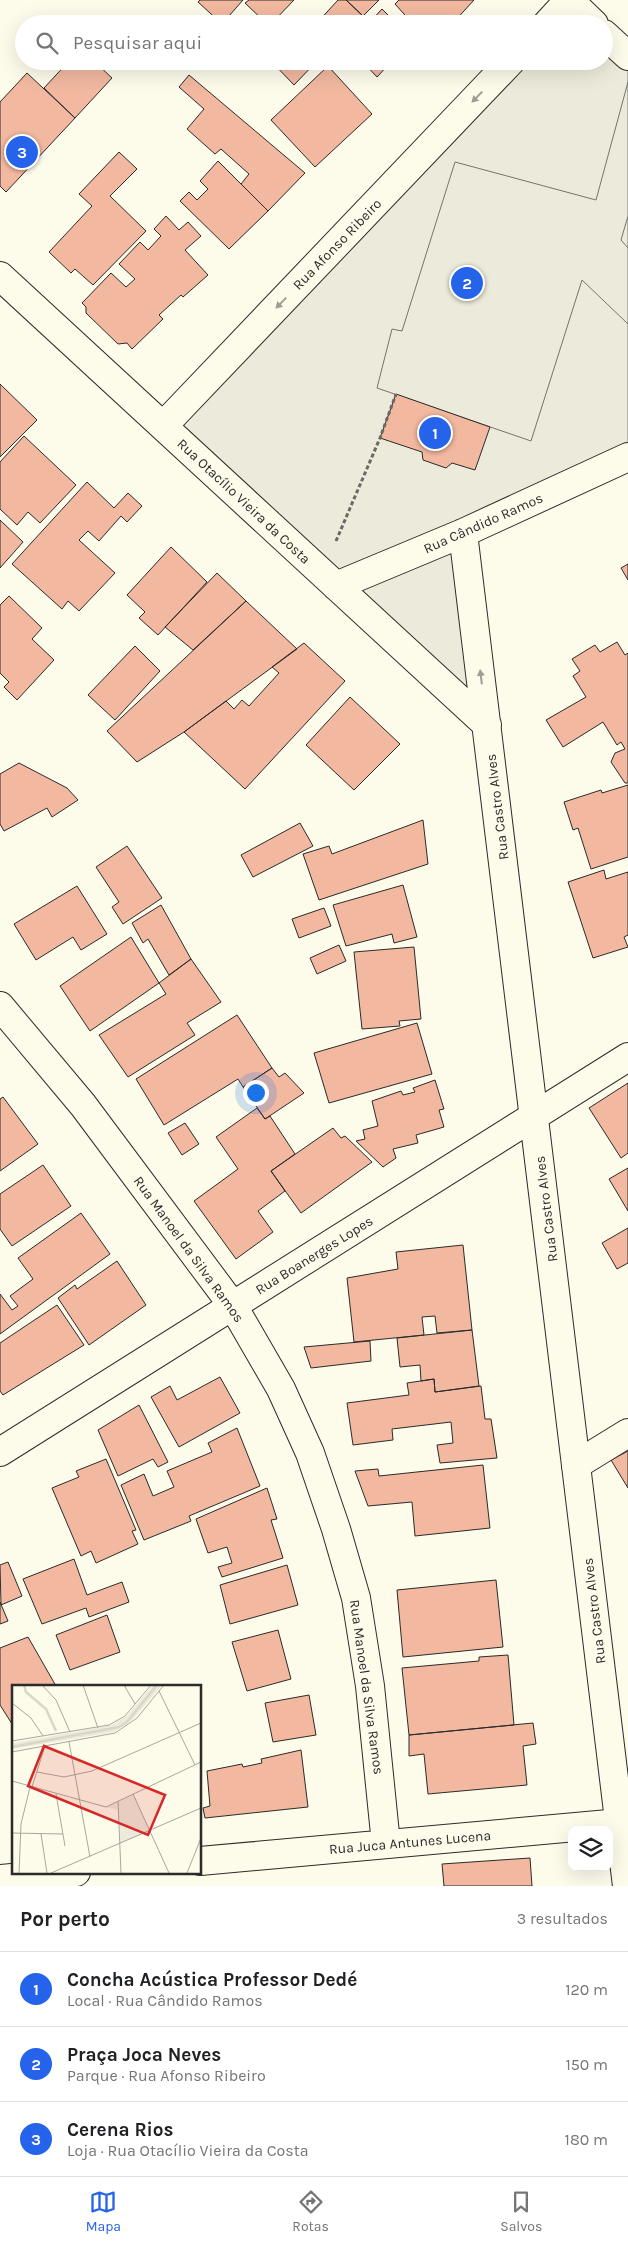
<!DOCTYPE html>
<html lang="pt">
<meta charset="utf-8">
<style>
:root{--surface:#fff;--page:#f6f6f6;--text:#202124;--muted:#757577;--line:#e0e0e0;--accent:#2563eb}
body{margin:0;font-family:Karla,sans-serif;background:var(--page);color:var(--text)}
.controls{position:absolute;right:15px;bottom:15px;display:grid;overflow:hidden;border-radius:10px;box-shadow:0 5px 20px #0002}
.controls button{width:45px;height:45px;display:grid;place-items:center;padding:0;border:0;border-bottom:1px solid var(--line);background:var(--surface);color:var(--text);font:25px sans-serif}
.you{position:absolute;left:255px;top:1092px;width:18px;height:18px;margin:-12px;border:4px solid #fff;border-radius:50%;background:#1a73e8;box-shadow:0 0 0 8px #1a73e833}
.badge{display:grid;place-items:center;width:32px;height:32px;border-radius:50%;background:var(--accent);color:#fff;font-size:16px;font-weight:700}
.pin{position:absolute;translate:-50% -50%;border:2px solid #fff;box-shadow:0 1px 5px #0006}
.list{margin:0;padding:0;list-style:none}
h2{display:flex;justify-content:space-between;align-items:center;height:65px;margin:0;padding:0 20px;font-size:21px}
h2 small{font-size:16px;font-weight:400;color:var(--muted)}
.list li{display:grid;grid-template-columns:32px 1fr auto;gap:15px;align-items:center;box-sizing:border-box;height:75px;padding:0 20px;border-top:1px solid var(--line)}
.list b{display:block;font-size:19px;white-space:nowrap}
.list p{margin:0;font-size:16px;white-space:nowrap;color:var(--muted)}
.list em{font-size:16px;font-style:normal;color:var(--muted)}
.icon{flex:none;width:28px;height:28px;fill:none;stroke:currentColor;stroke-width:2;stroke-linecap:round;stroke-linejoin:round}
.map{position:relative;flex:none;width:628px;height:1886px;overflow:hidden}
.search{position:absolute;background:var(--surface);box-shadow:0 5px 20px #0002;left:15px;right:15px;top:15px;height:55px;display:flex;align-items:center;gap:12px;box-sizing:border-box;padding:0 18px;border-radius:28px;color:var(--muted);font-size:19px}
.sheet{height:290px;background:var(--surface)}
nav{display:flex;justify-content:space-around;align-items:center;box-sizing:border-box;height:70px;border-top:1px solid var(--line);background:var(--surface);font-size:14px;color:var(--muted)}
nav a{display:grid;justify-items:center;gap:2px}
nav .on{color:var(--accent)}
.map>svg:first-child{display:block}
.green{fill:#ecebdb;stroke:#74746e}
.parking{fill:#eceadb;stroke:#74746e}
.building{fill:#f2b8a0;stroke:#2b2b2b}
.lines{fill:none;stroke-linecap:round;stroke-linejoin:round}
.street-casing{stroke:#2b2b2b;stroke-width:30}
.secondary-casing{stroke:#2b2b2b;stroke-width:30}
.primary-casing{stroke:#2b2b2b;stroke-width:30}
.path{stroke:#6a6964;stroke-width:3;stroke-dasharray:4 2.5;stroke-linecap:butt}
.street{stroke:#fdfbea;stroke-width:28}
.secondary{stroke:#fdfbea;stroke-width:28}
.primary{stroke:#fdfbea;stroke-width:28}
.oneway{fill:#9e9d94}
.labels{text-anchor:middle;stroke-width:4;stroke-linejoin:round;paint-order:stroke}
.street-label{font-size:14px;fill:#2b2b2b;stroke:#fdfbea}
.inset-river{fill:none;stroke:#d8d7c9;stroke-width:2.5}
.inset-road{fill:none;stroke:#a9a89e;stroke-width:1}
.view{fill:#d62828;fill-opacity:0.15;stroke:#d62828;stroke-width:2.5}
.inset-edge{fill:none;stroke:#2b2b2b;stroke-width:2.5}
</style>
<div class="map">
<svg width="628" height="1886" viewBox="0 0 628 1886">
<rect width="100%" height="100%" fill="#fdfbea"/>
<!-- green -->
<path class="green" d="M604,34L628,56V457L463,533L487,725L163,426L516,61H604Z"/>
<!-- parking -->
<path class="parking" d="M628,82V216L621,240L628,248V324L582,280L531,441L377,388L392,329L402,331L455,162L596,200Z"/>
<!-- building -->
<path class="building" d="M200,0H243L222,24L198,2Z
M249,0H294L271,24H267L245,3Z
M338,0H346L363,16L355,24H316Z
M346,0H379L363,16Z
M399,0H474L452,24H413L395,4Z
M382,9L397,24H368Z
M69,61H94L112,78L75,118L44,88Z
M271,61H317L294,85Z
M362,61H392L377,77Z
M328,66L372,114L315,167L271,120Z
M27,73L75,118L6,192L0,186V102Z
M189,75L305,173L268,211L241,184L249,174L221,149L215,154L187,129L204,109L179,87Z
M119,152L137,169L110,196L146,231L93,285L75,269L71,273L49,252L92,206L79,194Z
M218,161L268,211L229,249L180,201L189,192L197,200L208,189L200,181Z
M166,216L179,230L188,222L201,236L185,250L208,275L183,297L181,295L159,315L163,319L132,349L127,343L118,344L86,313V307L82,303L111,273L126,287L135,279L119,264L140,242L148,250L161,236L154,229Z
M0,384L37,420L0,457Z
M396,394L490,427L475,470L452,463L446,468L423,460L422,452L380,438Z
M24,436L76,485L40,523L28,512L17,525L0,509V462Z
M87,482L114,508L128,493L142,506L127,522L121,516L99,541L88,531L79,540L115,573L79,611L68,601L62,609L12,564Z
M0,520L23,542L0,568Z
M171,547L207,582L158,635L139,618L145,612L127,595Z
M628,564V580L621,568Z
M217,573L246,601L193,650L165,627Z
M9,596L42,628L32,639L54,660L17,700L4,687L9,682L0,673V605Z
M246,601L297,649L184,732L137,762L107,731Z
M617,642L625,655L628,653V783H625L611,762L615,753L625,749L621,742L617,745L603,722L563,747L546,720L586,697L573,676L580,671L572,659L595,645L600,652Z
M304,643L345,681L245,789L184,732L226,701L234,709L242,700L249,706L279,673L272,667Z
M135,646L160,671L115,720L88,695Z
M350,697L400,744L354,790L306,745Z
M19,763L67,788L78,800L52,817L47,808L4,831L0,824V774Z
M628,785V857L591,869L578,828L573,830L564,802L601,790L602,793Z
M423,820L428,864L319,900L303,854L329,846L332,854Z
M300,823L313,846L253,877L241,855Z
M127,846L162,898L123,924L112,907L119,902L96,867Z
M604,870L606,879L628,872V935L624,937L628,947L593,958L568,882Z
M403,885L417,937L394,943L392,934L346,946L333,905Z
M77,886L107,934L81,950L73,937L36,960L14,924Z
M161,905L191,959L169,975L148,939L143,943L132,923Z
M324,908L331,926L299,938L292,919Z
M131,937L159,983L90,1031L60,986Z
M339,945L346,961L317,974L310,958Z
M414,947L421,1019L399,1021L400,1026L362,1029L354,952Z
M191,959L221,1002L187,1023L195,1035L128,1077L99,1035L166,994L159,983Z
M237,1015L272,1068L243,1087L238,1079L164,1125L136,1079Z
M417,1023L432,1074L329,1103L314,1053Z
M272,1068L279,1077L285,1073L304,1093L265,1119L243,1087Z
M435,1080L444,1109L439,1110L444,1127L416,1135L418,1143L393,1149L396,1158L383,1167L356,1141L365,1139L363,1130L378,1126L372,1101L401,1091L403,1095L415,1092L413,1088Z
M628,1083V1153L621,1158L589,1108Z
M3,1097L38,1144L0,1171V1099Z
M257,1108L265,1119L270,1116L295,1154L271,1171L285,1191L258,1211L273,1232L236,1259L194,1201L238,1169L216,1137Z
M185,1123L199,1144L182,1155L168,1133Z
M333,1128L341,1138L345,1136L372,1162L301,1213L271,1171Z
M43,1165L71,1206L12,1246L0,1229V1194Z
M628,1168V1211L609,1179Z
M81,1213L110,1254L0,1334V1294L12,1310L18,1306L10,1296L33,1279L18,1258Z
M628,1228V1263L617,1269L602,1243Z
M463,1245L472,1330L437,1333L435,1316L422,1317L424,1335L354,1342L347,1278L398,1269L396,1252Z
M117,1261L146,1305L89,1345L58,1298L75,1285L77,1289Z
M57,1305L84,1345L3,1395L0,1391V1343Z
M472,1330L479,1386L435,1392L434,1379L421,1381L420,1365L400,1367L397,1338Z
M370,1341L371,1361L311,1368L304,1347Z
M220,1377L240,1413L179,1447L151,1397L170,1386L177,1400Z
M434,1379L435,1392L481,1386L485,1419H491L497,1458L440,1463L437,1445L453,1443L451,1422L392,1429L393,1440L353,1445L347,1403L409,1395L407,1383Z
M139,1405L168,1462L158,1467L153,1459L118,1476L98,1430Z
M237,1428L260,1486L189,1516L191,1521L144,1540L121,1485L144,1474L153,1496L174,1487L167,1471L212,1452L208,1443Z
M628,1451V1488L611,1460Z
M106,1459L136,1530L132,1531L138,1544L96,1563L91,1551L81,1556L52,1488L79,1477L76,1471Z
M483,1465L490,1528L415,1536L412,1502L368,1506L355,1471L378,1469L379,1476Z
M267,1488L277,1519L271,1520L283,1558L222,1577L218,1567L232,1563L227,1547L208,1553L196,1519Z
M74,1559L87,1595L122,1582L129,1602L89,1617L86,1608L42,1624L23,1579Z
M8,1562L22,1596L1,1605L0,1565Z
M287,1565L298,1605L230,1624L220,1585Z
M496,1580L503,1647L403,1657L397,1590Z
M0,1602L8,1621L0,1624Z
M107,1615L120,1652L70,1670L56,1635Z
M278,1630L291,1679L247,1691L232,1642Z
M28,1637L56,1686H14V1727L0,1705V1648Z
M508,1655L514,1725L409,1735L402,1668L479,1661V1657Z
M309,1695L316,1735L273,1742L265,1703Z
M533,1723L536,1744L523,1746L527,1785L428,1794L424,1754L409,1756V1735Z
M301,1750L308,1807L205,1818L203,1808L210,1806L207,1771L242,1764L243,1767L262,1763L261,1759Z
M530,1858L532,1886H444L442,1864Z"/>
<g class="lines">
<defs>
<path id="street" d="M0,1006L83,1105L233,1306L281,1389L310,1453L336,1529L356,1598L370,1686L386,1844
M0,1452L628,1057
M576,1465L628,1433
M200,1861L620,1823
M0,1879L76,1872"/>
<path id="secondary" d="M569,0L594,24
M547,24L569,0
M604,34L628,56
M0,276L487,725
M163,426L511,61
M463,533L627,1886
M336,586L463,533L628,457"/>
<path id="primary" d="M0,1881L3,1886"/>
</defs>
<!-- street casing -->
<use href="#street" class="street-casing"/>
<!-- secondary casing -->
<use href="#secondary" class="secondary-casing"/>
<!-- primary casing -->
<use href="#primary" class="primary-casing"/>
<!-- path -->
<path class="path" d="M336,541L380,438L396,394"/>
<!-- street -->
<use href="#street" class="street"/>
<!-- secondary -->
<use href="#secondary" class="secondary"/>
<!-- primary -->
<use href="#primary" class="primary"/>
</g>
<!-- one-way arrows -->
<defs><path id="oneway-solid" d="M-6-.8H1V-3.2L6.5 0L1 3.2V.8H-6Z" transform="scale(1.25)"/></defs>
<g class="oneway">
<use href="#oneway-solid" transform="translate(477 97) rotate(134)"/>
<use href="#oneway-solid" transform="translate(281 303) rotate(134)"/>
<use href="#oneway-solid" transform="translate(481 677) rotate(-97)"/>
</g>
<g class="labels">
<!-- street labels -->
<g class="street-label">
<text transform="translate(337 244) rotate(-46)" y="5">Rua Afonso Ribeiro</text>
<text transform="translate(244 501) rotate(43)" y="5">Rua Otacílio Vieira da Costa</text>
<text transform="translate(483 523) rotate(-24)" y="5">Rua Cândido Ramos</text>
<text transform="translate(497 807) rotate(-97)" y="5">Rua Castro Alves</text>
<text transform="translate(546 1209) rotate(-97)" y="5">Rua Castro Alves</text>
<text transform="translate(189 1249) rotate(54)" y="5">Rua Manoel da Silva Ramos</text>
<text transform="translate(314 1255) rotate(-32)" y="5">Rua Boanerges Lopes</text>
<text transform="translate(594 1611) rotate(-97)" y="5">Rua Castro Alves</text>
<text transform="translate(367 1687) rotate(82)" y="5">Rua Manoel da Silva Ramos</text>
<text transform="translate(410 1842) rotate(-5)" y="5">Rua Juca Antunes Lucena</text>
</g>
</g>
<!-- overview -->
<g transform="translate(12 1685)">
<rect width="189" height="189" fill="#fdfbea"/>
<path d="M141,0H150L121,34L102,47L0,64L2,58L100,40L115,31ZM121,109L138,146L108,159L107,125L94,122Z" fill="#ecebdb"/>
<path class="inset-river" d="M12,0L14,7L34,24L44,46M0,62L107,42L115,37L145,0"/>
<path class="inset-road" d="M30,0L44,15L58,47M71,0L86,43M112,0L123,19M147,6L183,80M0,18L19,33L31,51M0,56L97,40L113,31L139,0M57,57L78,172M0,67L103,48L125,33L152,0M25,87L52,92L80,86L189,38M0,96L94,122L189,77M20,102L33,61M44,109L53,161M121,109L157,188M106,116L109,188M0,148L51,149M29,149L35,188M7,188L9,139L18,102M39,188L189,123M175,188L189,153"/>
<path class="view" d="M32,61L153,110L136,150L16,101Z"/>
<rect width="189" height="189" class="inset-edge"/>
</g>
</svg>
<div class="controls">
<button><svg class="icon" aria-label="layers" viewBox="0 0 24 24"><path d="M12 4l9 5-9 5-9-5zM3 14l9 5 9-5"/></svg></button>
</div>
<div class="you"></div>
<div class="pin badge" style="left:435px;top:433px">1</div>
<div class="pin badge" style="left:467px;top:283px">2</div>
<div class="pin badge" style="left:22px;top:152px">3</div>
<div class="search"><svg class="icon" aria-label="search" viewBox="0 0 24 24"><circle cx="10" cy="10" r="6"/><path d="M15 15l6 6"/></svg>Pesquisar aqui</div>
</div>
<section class="sheet">
<h2>Por perto<small>3 resultados</small></h2>
<ul class="list">
<li><span class="badge">1</span><div><b>Concha Acústica Professor Dedé</b><p>Local · Rua Cândido Ramos</p></div><em>120 m</em></li>
<li><span class="badge">2</span><div><b>Praça Joca Neves</b><p>Parque · Rua Afonso Ribeiro</p></div><em>150 m</em></li>
<li><span class="badge">3</span><div><b>Cerena Rios</b><p>Loja · Rua Otacílio Vieira da Costa</p></div><em>180 m</em></li>
</ul>
</section>
<nav>
<a class="on"><svg class="icon" aria-label="map" viewBox="0 0 24 24"><path d="M3 6l6-2 6 2 6-2v14l-6 2-6-2-6 2zM9 4v14M15 6v14"/></svg>Mapa</a>
<a><svg class="icon" aria-label="directions" viewBox="0 0 24 24"><path d="M12 3l9 9-9 9-9-9zM9 14v-3h6M13 9l2 2-2 2"/></svg>Rotas</a>
<a><svg class="icon" aria-label="saved" viewBox="0 0 24 24"><path d="M7 4h10v16l-5-4-5 4z"/></svg>Salvos</a>
</nav>
